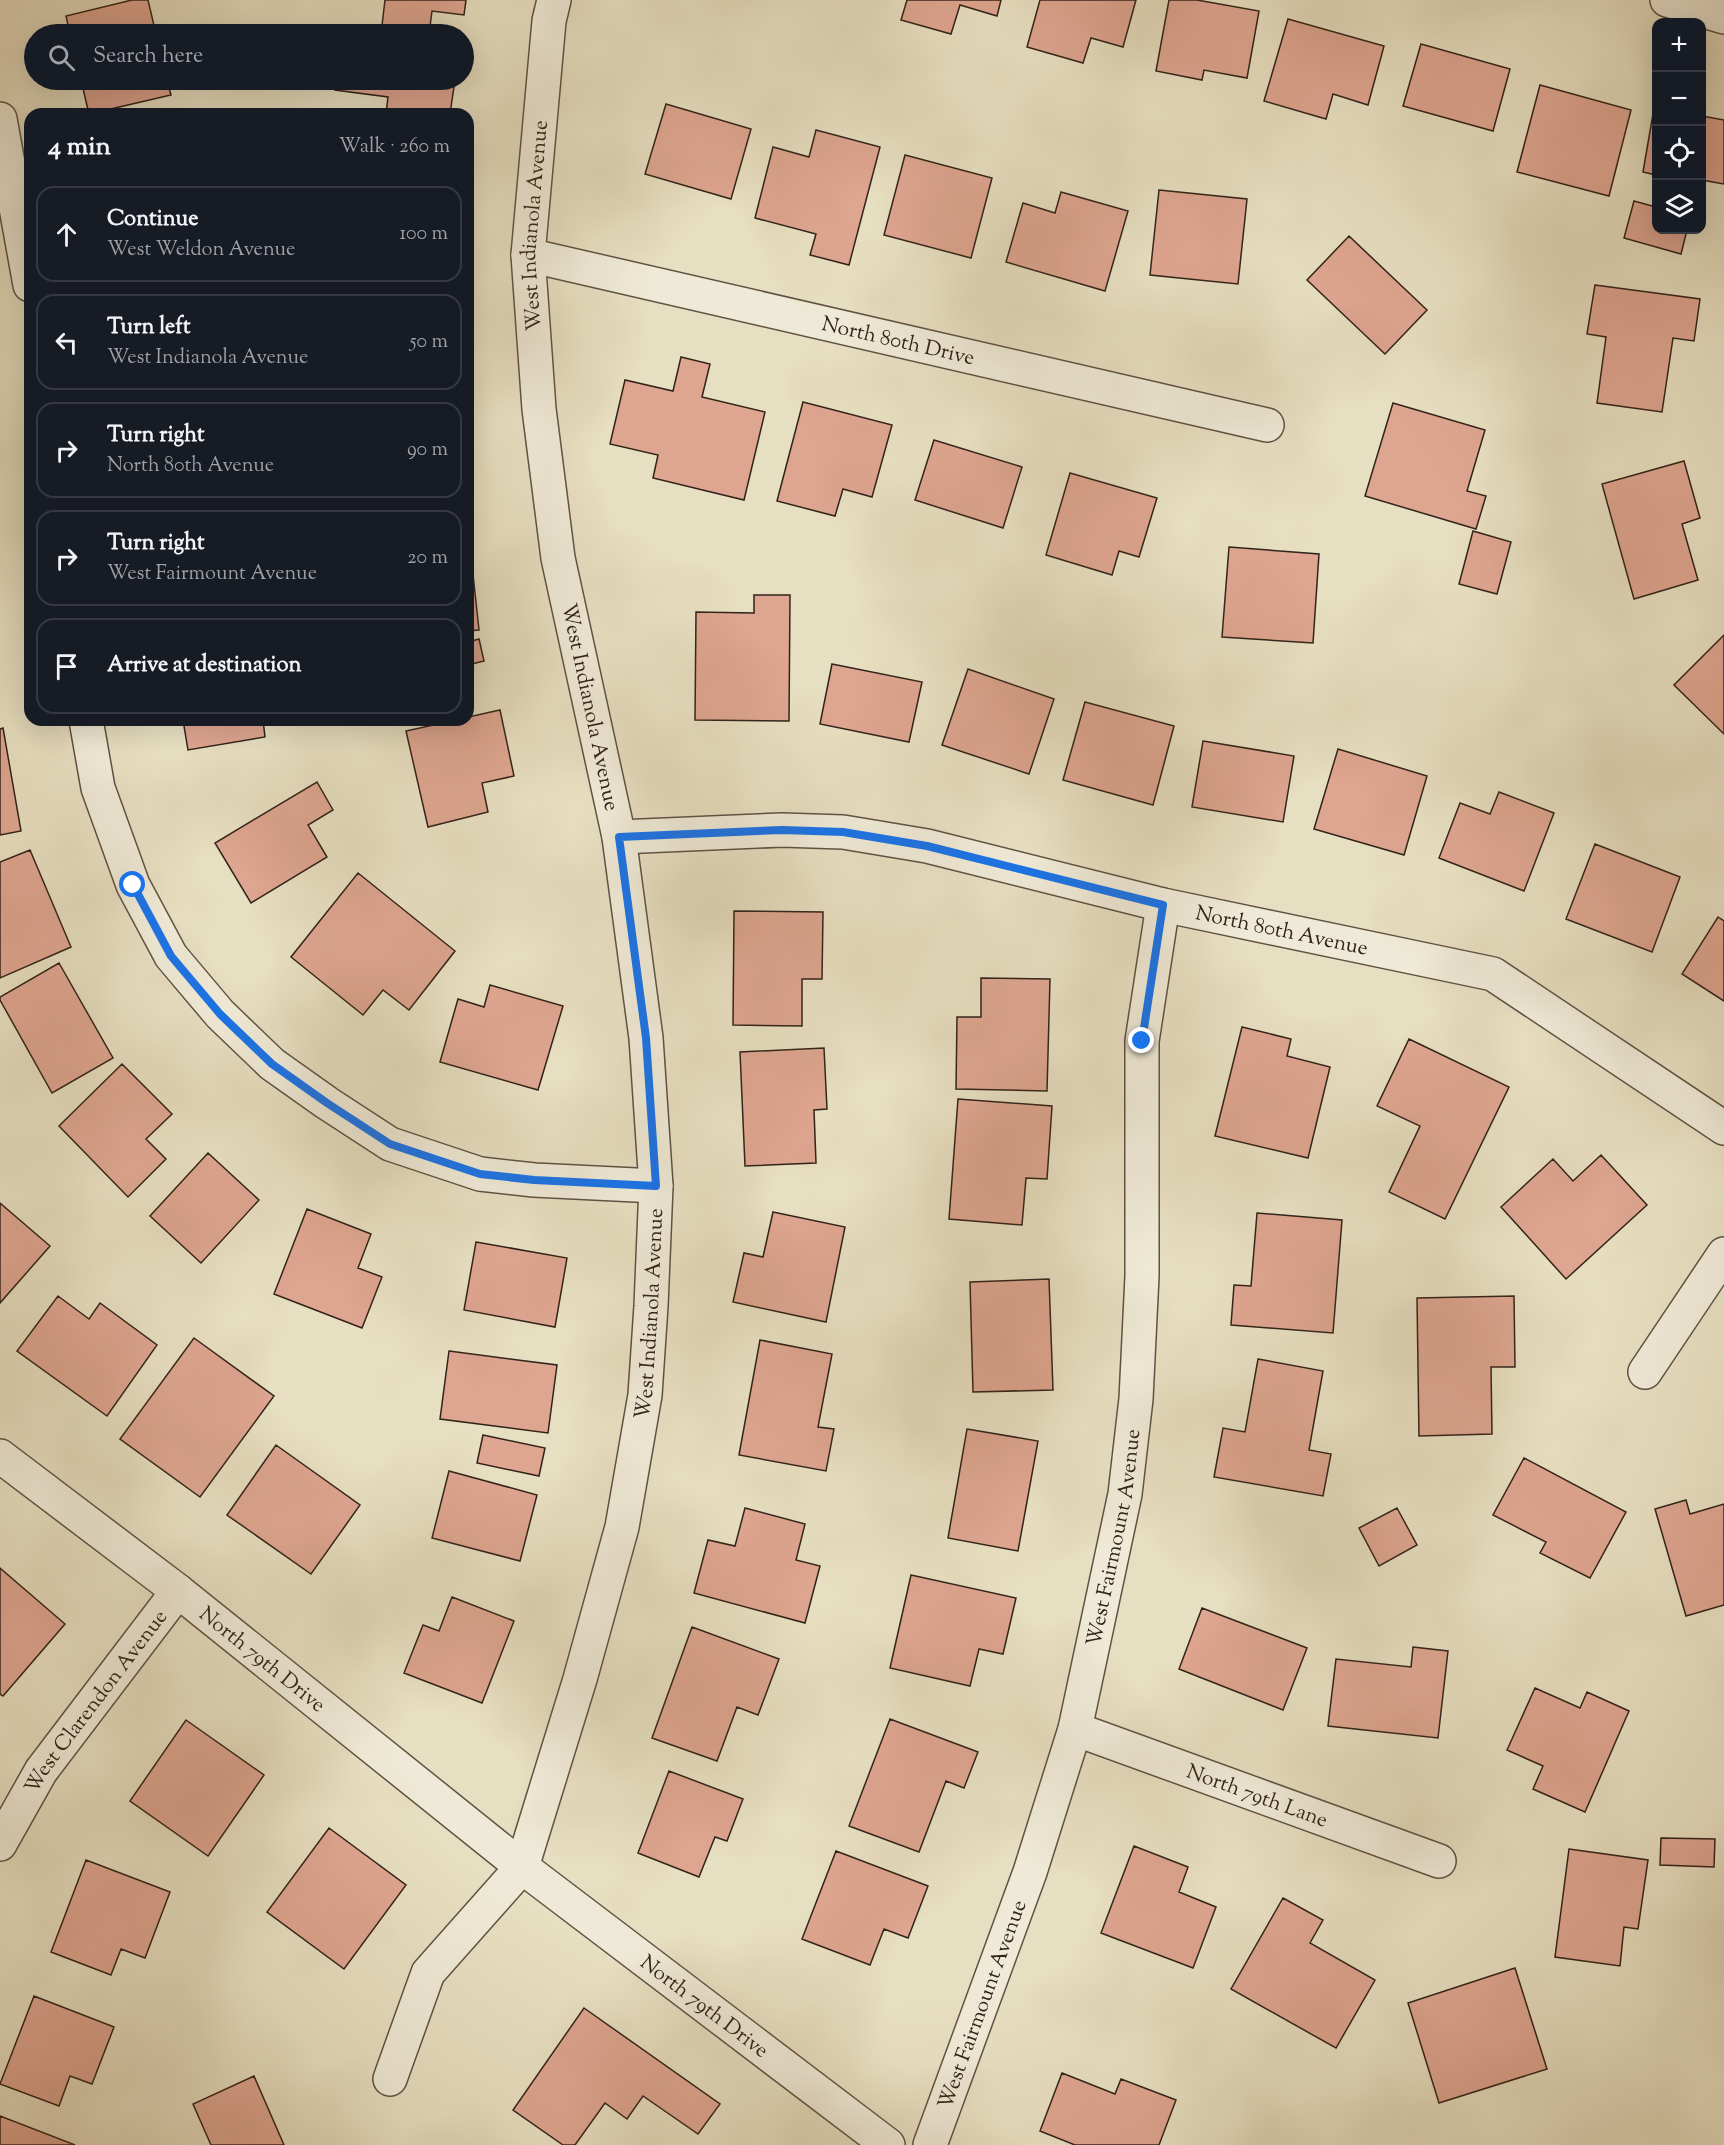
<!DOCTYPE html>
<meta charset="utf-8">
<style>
:root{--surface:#171b24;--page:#20242c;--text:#f1f3f6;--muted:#9ea1a6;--line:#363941}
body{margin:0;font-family:"Sorts Mill Goudy",serif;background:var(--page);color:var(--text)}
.controls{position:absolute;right:18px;top:18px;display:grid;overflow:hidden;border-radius:12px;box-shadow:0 6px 24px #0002}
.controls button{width:54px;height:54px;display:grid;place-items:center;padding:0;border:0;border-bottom:2px solid var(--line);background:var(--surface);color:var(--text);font:30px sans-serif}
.stop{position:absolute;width:18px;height:18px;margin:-14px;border:4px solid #1a73e8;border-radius:50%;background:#fff}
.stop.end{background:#1a73e8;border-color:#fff;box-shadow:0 2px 6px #0008}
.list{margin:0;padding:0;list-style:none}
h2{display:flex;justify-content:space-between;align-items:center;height:78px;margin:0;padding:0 24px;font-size:26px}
h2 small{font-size:20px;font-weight:400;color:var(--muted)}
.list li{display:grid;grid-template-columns:39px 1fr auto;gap:18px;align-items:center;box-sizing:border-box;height:96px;margin:0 12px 12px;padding:0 12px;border:2px solid var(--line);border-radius:18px}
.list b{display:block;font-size:22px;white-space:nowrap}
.list p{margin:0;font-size:20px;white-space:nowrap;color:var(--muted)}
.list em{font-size:20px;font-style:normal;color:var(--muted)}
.icon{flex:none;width:33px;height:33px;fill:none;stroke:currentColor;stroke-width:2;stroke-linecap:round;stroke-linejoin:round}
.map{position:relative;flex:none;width:1724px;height:2145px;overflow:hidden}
.search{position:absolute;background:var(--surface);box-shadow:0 6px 24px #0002;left:24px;top:24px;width:450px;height:66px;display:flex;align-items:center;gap:15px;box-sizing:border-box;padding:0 21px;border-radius:33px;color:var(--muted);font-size:22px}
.panel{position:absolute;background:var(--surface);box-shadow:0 6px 24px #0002;left:24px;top:108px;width:450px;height:618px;border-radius:18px}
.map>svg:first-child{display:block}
.building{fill:#dea590;stroke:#32231a;stroke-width:1.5}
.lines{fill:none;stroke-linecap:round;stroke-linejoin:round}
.street-casing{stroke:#5f5244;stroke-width:36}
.street{stroke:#efead7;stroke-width:33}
.route{stroke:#1a73e8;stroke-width:8}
.labels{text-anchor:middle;stroke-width:4.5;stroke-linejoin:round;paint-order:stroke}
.street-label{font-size:21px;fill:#32231a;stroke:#efead7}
</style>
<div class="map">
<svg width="1724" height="2145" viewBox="0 0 1724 2145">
<rect width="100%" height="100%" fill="#e7dfc1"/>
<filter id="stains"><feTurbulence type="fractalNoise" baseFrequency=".00333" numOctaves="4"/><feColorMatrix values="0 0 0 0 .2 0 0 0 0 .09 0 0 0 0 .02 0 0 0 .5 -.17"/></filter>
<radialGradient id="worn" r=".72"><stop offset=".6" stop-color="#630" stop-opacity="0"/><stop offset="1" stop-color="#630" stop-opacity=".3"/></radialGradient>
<!-- building -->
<path class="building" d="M132,0H148L156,34H70L66,16Z
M385,0H466L464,15L432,11L429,34H381Z
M907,0H1001L997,16L960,5L951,34L901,20Z
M1040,0H1136L1123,47L1091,38L1083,63L1027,47Z
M1169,0H1197L1259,11L1247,78L1204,70L1202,80L1156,71Z
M1288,19L1384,46L1368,105L1333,94L1326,119L1264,101Z
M1421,44L1510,69L1493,131L1403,106Z
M81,80H167L171,95L89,114Z
M336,80H455L450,114H386L388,97L335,90Z
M1540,85L1631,110L1609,196L1517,172Z
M666,104L751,129L731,199L645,174Z
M1654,108H1656V175L1643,172Z
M1702,116L1724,120V184L1702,180Z
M816,130L880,147L849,265L810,255L816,234L755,218L773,147L809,157Z
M905,155L992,178L971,258L884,235Z
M1159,190L1247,199L1238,284L1150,275Z
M1061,192L1128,211L1105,291L1006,262L1023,203L1055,213Z
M1634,201L1656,207V230H1687L1681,254L1624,238Z
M1349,236L1427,310L1385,354L1307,280Z
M1595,285L1700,299L1694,341L1673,338L1662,412L1597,403L1606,337L1587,334Z
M681,357L710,364L702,397L765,412L744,500L653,478L658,455L610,444L625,380L673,391Z
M803,402L892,425L872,497L843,489L835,516L777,501Z
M1393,403L1485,430L1467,491L1486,496L1476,529L1365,496Z
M934,440L1022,467L1003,528L915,500Z
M1684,461L1700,518L1682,524L1698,580L1634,599L1602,484Z
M1070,473L1157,498L1139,557L1119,551L1112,575L1046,555Z
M1473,531L1511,542L1497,594L1459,584Z
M1229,547L1319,554L1313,643L1222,637Z
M468,565H472L479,630L468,631Z
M754,595H790L789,721L695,720L696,612L754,613Z
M1724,635V734L1674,685Z
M479,639L484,661L468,665V642Z
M832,664L922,682L909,742L820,724Z
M968,669L1054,699L1029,774L942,745Z
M1085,702L1174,726L1153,805L1063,780Z
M500,710L514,776L482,783L488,812L428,827L406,731L456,720H468V717Z
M183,720H263L265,737L188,750Z
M3,728L21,831L0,835V729Z
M1203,741L1294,756L1283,822L1192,807Z
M1338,749L1427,776L1404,855L1314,829Z
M317,782L333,810L308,825L327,857L251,903L215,843Z
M1499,792L1554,813L1524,891L1439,858L1460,803L1490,814Z
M1595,844L1680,877L1652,952L1566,919Z
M30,850L71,947L0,978V862Z
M358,873L455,951L409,1010L383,990L363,1015L291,957Z
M734,911L823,912L822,979H802V1026L733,1025Z
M1718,917L1724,921V1001L1682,974Z
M59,963L113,1058L52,1093L0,1000V997Z
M981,978L1050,979L1047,1091L956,1089L957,1017H981Z
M490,985L563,1006L538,1090L440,1062L458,999L484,1007Z
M1242,1027L1291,1039L1287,1056L1330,1067L1308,1158L1215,1136Z
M1409,1039L1509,1087L1445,1219L1389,1192L1420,1126L1377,1106Z
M824,1048L827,1109L814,1110L816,1163L745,1166L740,1052Z
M122,1064L172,1114L146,1139L166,1159L128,1197L59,1126Z
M958,1099L1052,1106L1047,1179L1026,1178L1022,1225L949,1219Z
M208,1153L259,1200L201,1263L150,1216Z
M1601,1155L1647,1205L1566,1279L1501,1207L1553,1159L1573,1181Z
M0,1203L50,1246L0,1303Z
M307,1209L371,1234L358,1268L382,1277L362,1328L274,1294Z
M773,1212L845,1227L826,1322L733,1302L744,1253L763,1257Z
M1257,1213L1342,1220L1333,1333L1231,1325L1234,1285L1251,1286Z
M476,1242L567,1258L555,1327L464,1310Z
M1049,1279L1053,1390L973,1392L970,1282Z
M58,1296L89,1319L100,1303L157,1345L107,1416L17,1351Z
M1514,1296L1515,1367H1491L1492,1434L1419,1436L1417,1298Z
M194,1338L274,1396L200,1497L120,1439Z
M760,1340L832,1354L818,1427L834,1429L826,1471L739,1455Z
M449,1351L557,1365L548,1433L440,1419Z
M1258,1359L1323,1371L1309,1450L1331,1454L1323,1496L1214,1477L1223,1428L1245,1432Z
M967,1429L1038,1441L1018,1551L948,1538Z
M483,1435L545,1448L539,1476L477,1463Z
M276,1445L360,1505L311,1574L227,1515Z
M1524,1458L1626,1512L1590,1578L1540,1553L1546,1542L1493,1515Z
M449,1471L537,1495L520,1561L432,1538Z
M1686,1500L1690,1514L1724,1504V1605L1686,1616L1655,1509Z
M745,1508L805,1524L796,1560L820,1566L805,1623L694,1593L708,1540L735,1546Z
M1397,1508L1417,1545L1379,1566L1359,1528Z
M0,1568L65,1624L3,1696L0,1694Z
M911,1575L1016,1598L1003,1654L979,1649L970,1686L890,1668Z
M452,1597L514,1621L482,1703L404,1673L423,1625L439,1631Z
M1202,1608L1307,1648L1283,1710L1179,1669Z
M692,1627L779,1659L758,1715L737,1707L717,1761L652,1738Z
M1413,1647L1448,1651L1438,1738L1328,1726L1336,1659L1411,1667Z
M1535,1688L1580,1708L1587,1692L1629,1711L1585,1812L1533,1789L1543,1766L1507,1750Z
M890,1719L978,1752L964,1788L946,1781L919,1852L849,1826Z
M186,1720L264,1775L208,1856L130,1801Z
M669,1771L743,1799L727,1841L715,1837L699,1877L638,1853Z
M329,1828L406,1885L344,1969L267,1912Z
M1661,1838L1715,1839L1714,1867L1660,1865Z
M1134,1846L1188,1867L1179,1892L1216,1907L1193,1968L1101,1933Z
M1569,1849L1648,1860L1638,1929L1624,1927L1620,1966L1555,1957Z
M836,1851L928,1886L908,1938L884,1929L870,1965L802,1939Z
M86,1860L170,1892L145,1958L121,1949L111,1975L51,1952Z
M1283,1898L1323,1920L1310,1943L1375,1980L1336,2048L1231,1989Z
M1515,1968L1547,2069L1439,2103L1408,2003Z
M34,1996L114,2027L92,2084L70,2076L59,2106L0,2084Z
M584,2008L720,2104L698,2134L643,2096L627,2119L605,2103L575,2145H563L513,2110Z
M1062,2073L1115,2094L1121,2079L1176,2100L1159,2145H1075L1040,2131Z
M254,2076L284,2145H211L193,2104Z
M0,2116L75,2145H0Z"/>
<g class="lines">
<defs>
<g id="street">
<path d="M1667,0L1724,17"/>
<path d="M0,119L30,285"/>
<path id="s1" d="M528,255L1267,425"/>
<path d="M86,720L98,788L133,885L171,956L220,1014L272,1064L327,1103L390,1144L480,1174L534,1180L656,1186"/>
<path id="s2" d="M619,837L782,830L843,832L927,846L1163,905L1493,974L1724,1128"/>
<path d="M1645,1372L1724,1254"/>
<path id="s3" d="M0,1456L178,1591L522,1867L888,2145"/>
<path id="s4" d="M1075,1729L1439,1861"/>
<path id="s5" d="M0,1844L41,1771L178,1591"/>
<path id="s6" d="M390,2079L428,1973L522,1867L580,1679L622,1527L645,1395L651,1306L656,1186L646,1038L619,837L558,558L539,409L528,255L549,21L554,0"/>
<path id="s7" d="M930,2145L1030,1872L1075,1729L1125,1494L1136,1399L1142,1276V1041L1163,905"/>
</g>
</defs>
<!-- street casing -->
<use href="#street" class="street-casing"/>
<!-- street -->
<use href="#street" class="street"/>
</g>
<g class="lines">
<!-- route -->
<path class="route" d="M133,885L171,956L220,1014L272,1064L327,1103L390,1144L480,1174L534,1180L656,1186L646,1038L619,837L782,830L843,832L927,846L1163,905L1142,1041"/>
</g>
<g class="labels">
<!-- street labels -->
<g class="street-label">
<text dy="7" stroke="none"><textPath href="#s6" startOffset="1923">West Indianola Avenue</textPath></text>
<text dy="7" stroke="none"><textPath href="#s1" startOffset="380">North 80th Drive</textPath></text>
<text transform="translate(591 707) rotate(78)" y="7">West Indianola Avenue</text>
<text dy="7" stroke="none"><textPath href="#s2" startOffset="674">North 80th Avenue</textPath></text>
<text dy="7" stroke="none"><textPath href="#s6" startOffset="824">West Indianola Avenue</textPath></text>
<text dy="7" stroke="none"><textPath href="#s7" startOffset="636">West Fairmount Avenue</textPath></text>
<text dy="7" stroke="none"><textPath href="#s3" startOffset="332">North 79th Drive</textPath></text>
<text dy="7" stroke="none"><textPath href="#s5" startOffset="172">West Clarendon Avenue</textPath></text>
<text dy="7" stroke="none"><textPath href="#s4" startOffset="194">North 79th Lane</textPath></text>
<text dy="7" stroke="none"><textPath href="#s7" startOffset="150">West Fairmount Avenue</textPath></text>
<text dy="7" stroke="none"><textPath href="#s3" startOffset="894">North 79th Drive</textPath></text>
</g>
</g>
<rect width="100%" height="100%" filter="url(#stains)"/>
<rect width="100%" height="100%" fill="url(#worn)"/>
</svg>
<div class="controls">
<button>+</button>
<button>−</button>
<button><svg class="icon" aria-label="locate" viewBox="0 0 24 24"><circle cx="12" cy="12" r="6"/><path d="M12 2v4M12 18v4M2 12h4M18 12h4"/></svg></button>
<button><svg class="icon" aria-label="layers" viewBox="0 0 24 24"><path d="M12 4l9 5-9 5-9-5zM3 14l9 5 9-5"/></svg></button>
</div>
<div class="stop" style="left:133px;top:885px"></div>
<div class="stop end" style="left:1142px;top:1041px"></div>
<div class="search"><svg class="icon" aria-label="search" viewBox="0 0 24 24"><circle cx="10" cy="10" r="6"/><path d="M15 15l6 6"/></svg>Search here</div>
<section class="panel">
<h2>4 min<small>Walk · 260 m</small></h2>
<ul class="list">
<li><svg class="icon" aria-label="ahead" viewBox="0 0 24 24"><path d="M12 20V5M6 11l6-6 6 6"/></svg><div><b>Continue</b><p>West Weldon Avenue</p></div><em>100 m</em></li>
<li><svg class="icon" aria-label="left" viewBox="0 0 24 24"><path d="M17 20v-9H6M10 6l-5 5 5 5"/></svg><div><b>Turn left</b><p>West Indianola Avenue</p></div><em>50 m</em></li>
<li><svg class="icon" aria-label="right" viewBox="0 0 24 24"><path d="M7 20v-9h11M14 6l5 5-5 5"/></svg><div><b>Turn right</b><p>North 80th Avenue</p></div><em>90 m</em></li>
<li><svg class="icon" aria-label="right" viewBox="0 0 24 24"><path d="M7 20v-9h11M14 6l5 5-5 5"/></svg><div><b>Turn right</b><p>West Fairmount Avenue</p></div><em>20 m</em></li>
<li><svg class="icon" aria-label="arrive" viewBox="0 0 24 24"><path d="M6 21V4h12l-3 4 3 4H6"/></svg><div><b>Arrive at destination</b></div></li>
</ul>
</section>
</div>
